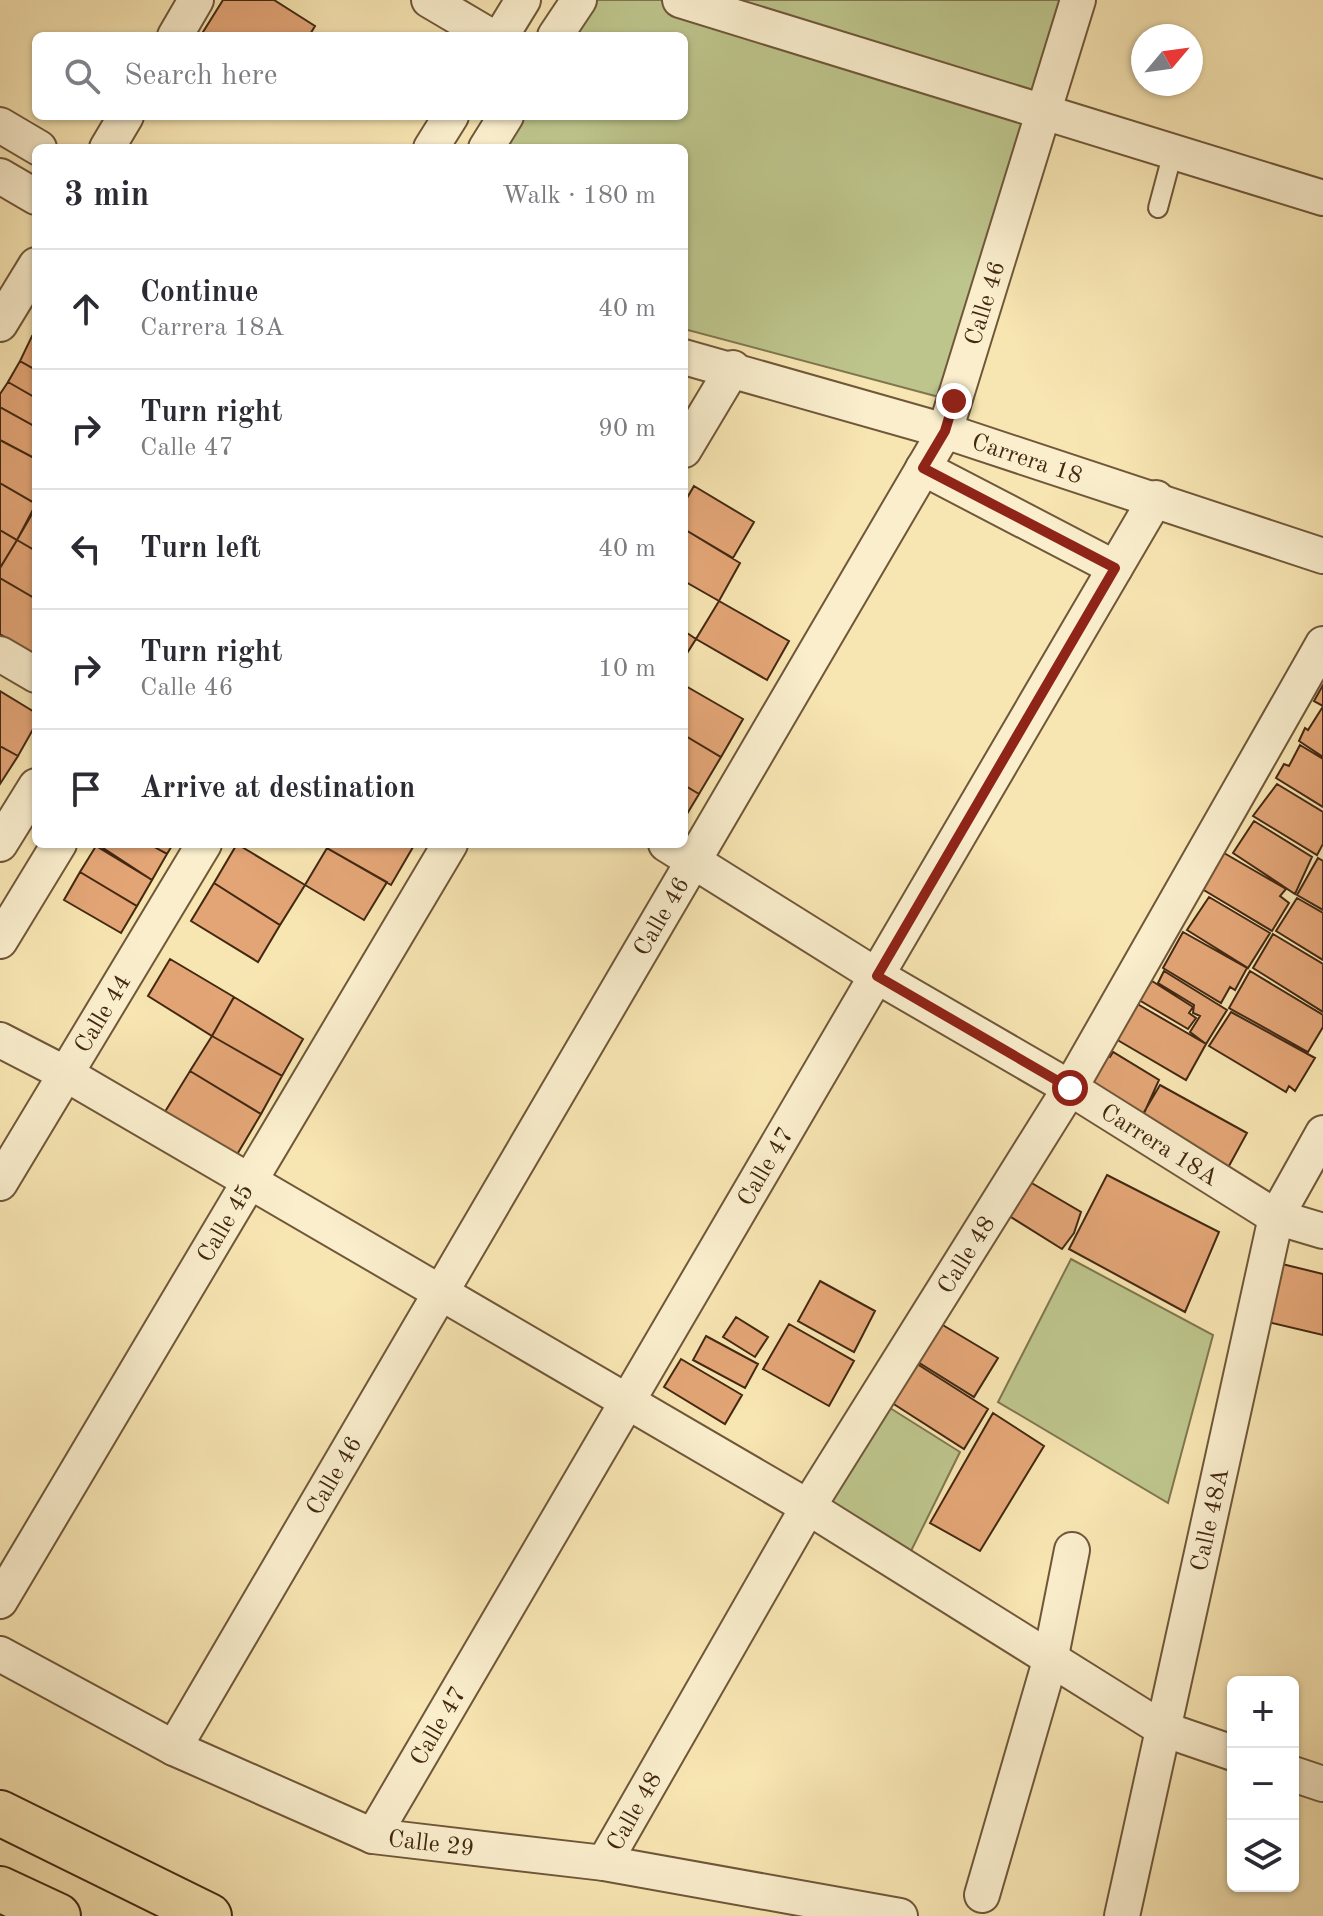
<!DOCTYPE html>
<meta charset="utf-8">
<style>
:root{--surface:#fff;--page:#f2f2f3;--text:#2b2b33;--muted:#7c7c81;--line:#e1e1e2}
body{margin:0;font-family:"Old Standard TT",serif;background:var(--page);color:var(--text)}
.controls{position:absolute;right:24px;bottom:24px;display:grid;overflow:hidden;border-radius:12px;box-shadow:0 2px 6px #0004}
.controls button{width:72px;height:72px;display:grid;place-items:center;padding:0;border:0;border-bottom:2px solid var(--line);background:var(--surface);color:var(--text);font:40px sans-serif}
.compass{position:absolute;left:1131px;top:24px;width:72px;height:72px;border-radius:50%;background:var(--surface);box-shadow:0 2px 6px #0004;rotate:61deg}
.stop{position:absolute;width:24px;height:24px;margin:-18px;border:6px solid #8f2418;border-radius:50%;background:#fff}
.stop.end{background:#8f2418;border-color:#fff;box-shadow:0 2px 8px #0008}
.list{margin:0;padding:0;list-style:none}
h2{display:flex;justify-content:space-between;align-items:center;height:104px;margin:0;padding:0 32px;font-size:34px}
h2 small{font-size:26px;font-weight:400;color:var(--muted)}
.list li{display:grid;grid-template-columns:52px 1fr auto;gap:24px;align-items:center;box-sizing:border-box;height:120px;padding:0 32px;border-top:2px solid var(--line)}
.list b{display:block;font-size:30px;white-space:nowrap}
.list p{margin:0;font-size:26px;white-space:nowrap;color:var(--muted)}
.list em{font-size:26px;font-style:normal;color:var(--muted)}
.icon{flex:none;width:44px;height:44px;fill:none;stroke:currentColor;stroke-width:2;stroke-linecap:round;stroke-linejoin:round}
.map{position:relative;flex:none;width:1323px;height:1916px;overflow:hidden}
.search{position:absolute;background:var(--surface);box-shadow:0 2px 6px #0004;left:32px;top:32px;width:656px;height:88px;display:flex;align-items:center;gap:20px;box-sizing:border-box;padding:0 28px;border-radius:12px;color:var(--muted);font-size:30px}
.panel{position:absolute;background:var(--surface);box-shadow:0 2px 6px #0004;left:32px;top:144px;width:656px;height:704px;border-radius:12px}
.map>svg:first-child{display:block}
.green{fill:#bdc58c;stroke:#80764f;stroke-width:2}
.building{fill:#e3a576;stroke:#432812;stroke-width:2}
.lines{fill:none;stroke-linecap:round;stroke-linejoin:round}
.lane-casing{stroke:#70573a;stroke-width:22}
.street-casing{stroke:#70573a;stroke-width:38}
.highway-casing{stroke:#432812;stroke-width:48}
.lane{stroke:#faeecd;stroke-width:18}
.street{stroke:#faeecd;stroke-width:34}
.highway{stroke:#f7e5b2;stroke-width:44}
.route{stroke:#8f2418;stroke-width:10}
.labels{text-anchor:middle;stroke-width:6;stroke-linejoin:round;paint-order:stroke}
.street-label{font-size:24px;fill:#432812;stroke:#faeecd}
</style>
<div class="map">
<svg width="1323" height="1916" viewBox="0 0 1323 1916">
<rect width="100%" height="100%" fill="#f7e5b2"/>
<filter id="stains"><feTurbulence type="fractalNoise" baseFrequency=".0025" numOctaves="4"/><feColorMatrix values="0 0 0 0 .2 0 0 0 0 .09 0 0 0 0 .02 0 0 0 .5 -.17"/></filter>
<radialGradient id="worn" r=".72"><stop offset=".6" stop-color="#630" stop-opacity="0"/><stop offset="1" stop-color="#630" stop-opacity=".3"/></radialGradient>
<!-- green -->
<path class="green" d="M572,0H1078L954,401L684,329V148H484L503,116H684V36H551Z
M1071,1259L1213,1335L1168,1503L998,1402Z
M890,1408L960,1452L906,1561L823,1511Z"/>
<!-- building -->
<path class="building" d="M223,0H274L315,26L309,36H209L203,32Z
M32,336L36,338V370L20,361Z
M20,361L36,370V398L8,382Z
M8,382L36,398V427L0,407V394Z
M0,407L36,427V459L0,440Z
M0,440L36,459V504L0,483Z
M0,483L36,504L17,540L0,530Z
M694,486L754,522L733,558L684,529V503Z
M36,507V551L17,540Z
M684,529L740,563L719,601L684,581Z
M0,530L17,540L0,568Z
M17,540L36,551V599L0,578V568Z
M0,578L36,599V656L0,634Z
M719,601L789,641L767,680L696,639Z
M684,631L696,639L684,658Z
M684,685L743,719L721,757L684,735Z
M1323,685V706L1314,701Z
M0,691L36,713V724L18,756L0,746Z
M1322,708L1323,709V757L1299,741L1305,728L1308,730Z
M684,735L721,757L699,794L684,785Z
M1300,745L1323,759V807L1276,778L1284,764L1289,766Z
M0,746L18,756L0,784Z
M1277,784L1323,812V844L1317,855L1253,816Z
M684,785L699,794L684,819Z
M1254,821L1312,857L1295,894L1233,853Z
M97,844H149L167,854L152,880Z
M149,844H173L167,854Z
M237,844L305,885L280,925L214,883Z
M329,844H408L413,847L391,885L327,848Z
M96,846L152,880L137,906L80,872Z
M327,848L387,882L364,920L305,885Z
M1224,853L1286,889L1280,896L1289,903L1272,931L1202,889Z
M1318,858L1323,861V910L1297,895Z
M80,872L137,906L121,933L64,900Z
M214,883L280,925L258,962L191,921Z
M1209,897L1270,933L1248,968L1187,930Z
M1297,898L1323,913V960L1276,931Z
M1183,932L1247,968L1235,990L1230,987L1221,1003L1163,968Z
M1273,934L1323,964V1012L1253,968Z
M170,959L234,997L212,1036L148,996Z
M1164,971L1227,1010L1206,1044L1190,1032L1200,1016L1193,1013L1194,1005L1158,983Z
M1250,971L1323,1015V1027L1308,1052L1229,1008Z
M1152,981L1193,1007L1189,1013L1196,1018L1188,1029L1139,1000Z
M234,997L303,1039L282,1076L212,1036Z
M1134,1002L1206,1044L1186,1080L1114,1038Z
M1231,1012L1315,1058L1295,1091L1289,1086L1286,1092L1209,1046Z
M212,1036L282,1076L261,1114L190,1071Z
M1094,1048L1110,1057L1113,1052L1159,1080L1141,1120L1075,1082Z
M190,1071L261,1114L235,1158L163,1115Z
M1160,1085L1247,1133L1224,1175L1137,1124Z
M1018,1175L1081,1212L1074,1233L1062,1249L998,1209Z
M1107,1175L1219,1232L1185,1312L1069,1249Z
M1278,1263L1323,1274V1335L1264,1321Z
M820,1281L875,1311L854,1352L798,1321Z
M736,1317L768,1337L755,1357L723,1337Z
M936,1321L998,1358L974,1397L913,1359Z
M789,1324L854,1361L829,1406L763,1369Z
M706,1336L758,1364L745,1388L693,1360Z
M681,1359L742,1395L725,1424L664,1387Z
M914,1362L988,1409L964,1449L889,1401Z
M993,1413L1044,1446L980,1551L930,1523Z"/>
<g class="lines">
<defs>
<path id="lane" d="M1158,208L1173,152"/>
<g id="street">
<path d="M429,0L490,36"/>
<path d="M680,0L1323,198"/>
<path d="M175,36L196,0"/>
<path d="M501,36L523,0"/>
<path d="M555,36L579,0"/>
<path d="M0,125L39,148"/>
<path d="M107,148L126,116"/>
<path d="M431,148L451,116"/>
<path d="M486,148L506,116"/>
<path d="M0,176L36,197"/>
<path d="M0,324L36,265"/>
<path id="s1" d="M684,357L945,431L1323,556"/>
<path d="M684,450L733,368"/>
<path d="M923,468L1115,568"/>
<path d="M0,654L36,675"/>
<path d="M0,844L36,786"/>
<path id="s2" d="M666,844L877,976L1070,1088L1276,1217L1323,1231"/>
<path d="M0,941L59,844"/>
<path d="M0,1040L66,1074L808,1507L1163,1729L1233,1753"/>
<path id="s3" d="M0,1183L204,844"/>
<path id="s4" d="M0,1601L450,844"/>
<path id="s5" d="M0,1654L174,1748L373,1836L604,1863L900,1916"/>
<path id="s6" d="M174,1748L945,431L1078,0"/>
<path d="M1293,1774L1323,1784"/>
<path id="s7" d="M373,1836L1156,498"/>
<path id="s8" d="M604,1863L808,1507L1070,1088L1323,644"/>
<path d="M982,1895L1050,1661L1072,1550"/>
<path id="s9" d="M1122,1916L1276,1217L1323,1133"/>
</g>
<path id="highway" d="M0,1813L209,1916
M0,1889L58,1916"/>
</defs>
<!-- lane casing -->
<use href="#lane" class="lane-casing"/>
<!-- street casing -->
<use href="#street" class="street-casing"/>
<!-- highway casing -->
<use href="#highway" class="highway-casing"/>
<!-- lane -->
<use href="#lane" class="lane"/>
<!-- street -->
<use href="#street" class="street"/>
<!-- highway -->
<use href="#highway" class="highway"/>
</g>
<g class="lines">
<!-- route -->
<path class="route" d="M954,401L945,431L923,468L1115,568L877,976L1070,1088"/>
</g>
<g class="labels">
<!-- street labels -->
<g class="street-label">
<text dy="8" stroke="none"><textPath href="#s6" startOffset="1660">Calle 46</textPath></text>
<text dy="8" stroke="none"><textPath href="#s1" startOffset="358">Carrera 18</textPath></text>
<text dy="8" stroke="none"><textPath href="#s6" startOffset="964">Calle 46</textPath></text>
<text dy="8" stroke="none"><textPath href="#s3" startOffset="198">Calle 44</textPath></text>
<text dy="8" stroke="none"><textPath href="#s2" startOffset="578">Carrera 18A</textPath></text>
<text dy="8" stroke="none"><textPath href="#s7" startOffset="776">Calle 47</textPath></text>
<text dy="8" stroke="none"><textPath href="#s4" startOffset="440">Calle 45</textPath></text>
<text dy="8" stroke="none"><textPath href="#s8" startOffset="708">Calle 48</textPath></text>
<text dy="8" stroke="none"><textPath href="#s6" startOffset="316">Calle 46</textPath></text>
<text dy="8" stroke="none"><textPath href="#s9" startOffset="406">Calle 48A</textPath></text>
<text dy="8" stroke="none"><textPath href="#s7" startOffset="128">Calle 47</textPath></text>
<text dy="8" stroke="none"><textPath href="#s8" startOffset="60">Calle 48</textPath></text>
<text dy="8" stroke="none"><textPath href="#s5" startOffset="474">Calle 29</textPath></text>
</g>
</g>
<rect width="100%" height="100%" filter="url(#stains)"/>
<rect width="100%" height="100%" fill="url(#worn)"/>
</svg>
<div class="controls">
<button>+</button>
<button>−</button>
<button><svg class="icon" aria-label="layers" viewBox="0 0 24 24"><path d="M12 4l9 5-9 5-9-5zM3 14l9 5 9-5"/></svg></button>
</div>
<svg class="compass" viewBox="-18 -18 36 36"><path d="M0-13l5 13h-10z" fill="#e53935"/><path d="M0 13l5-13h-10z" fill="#7c7c81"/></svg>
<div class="stop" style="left:1070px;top:1088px"></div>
<div class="stop end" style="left:954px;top:401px"></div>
<div class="search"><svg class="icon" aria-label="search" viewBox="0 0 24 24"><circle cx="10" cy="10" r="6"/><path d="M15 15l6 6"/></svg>Search here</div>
<section class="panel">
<h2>3 min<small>Walk · 180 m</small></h2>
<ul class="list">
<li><svg class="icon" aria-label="ahead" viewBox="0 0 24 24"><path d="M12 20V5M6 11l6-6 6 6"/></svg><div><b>Continue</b><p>Carrera 18A</p></div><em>40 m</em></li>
<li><svg class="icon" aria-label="right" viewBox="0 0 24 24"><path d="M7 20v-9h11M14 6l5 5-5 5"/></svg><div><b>Turn right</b><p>Calle 47</p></div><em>90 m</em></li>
<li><svg class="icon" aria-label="left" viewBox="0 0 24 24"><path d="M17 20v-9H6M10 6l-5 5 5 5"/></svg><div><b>Turn left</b></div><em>40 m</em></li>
<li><svg class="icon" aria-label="right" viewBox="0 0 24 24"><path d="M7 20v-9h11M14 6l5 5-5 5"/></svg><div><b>Turn right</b><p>Calle 46</p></div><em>10 m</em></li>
<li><svg class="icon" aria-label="arrive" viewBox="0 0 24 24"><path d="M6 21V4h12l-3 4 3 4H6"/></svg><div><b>Arrive at destination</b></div></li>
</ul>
</section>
</div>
